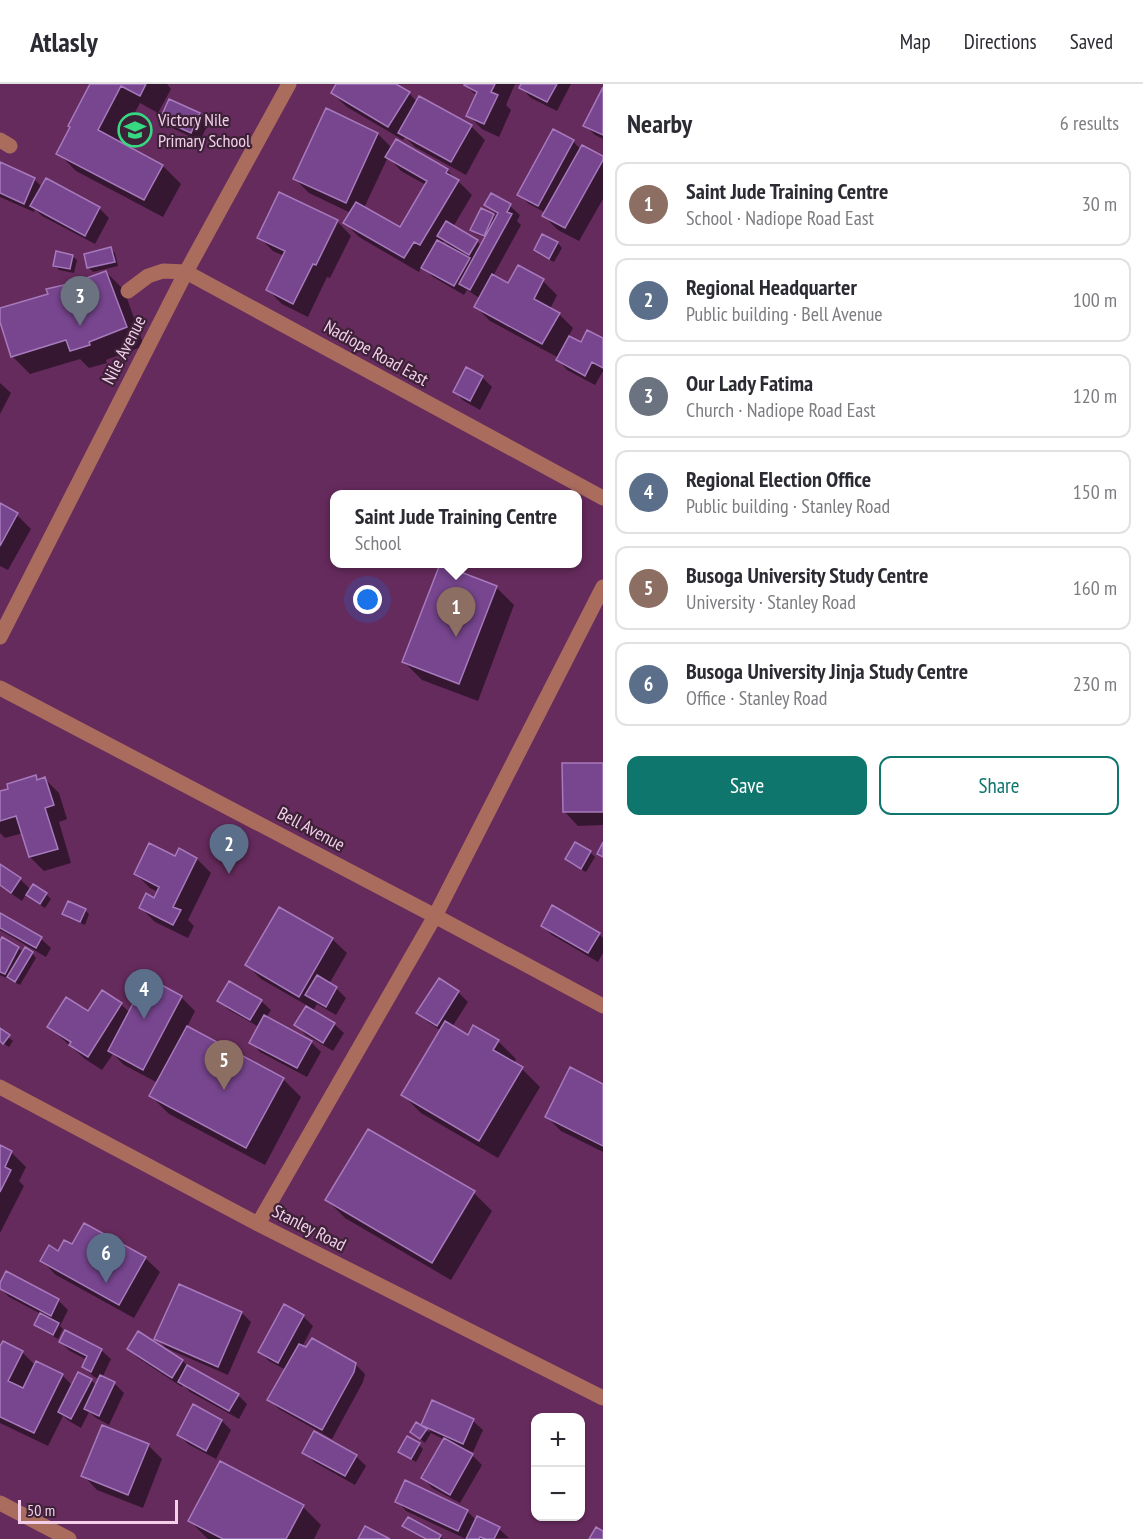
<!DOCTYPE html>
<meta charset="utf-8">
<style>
:root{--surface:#fff;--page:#f7f7f7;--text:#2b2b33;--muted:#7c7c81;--line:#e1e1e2;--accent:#0f766e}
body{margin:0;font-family:"PT Sans Narrow",sans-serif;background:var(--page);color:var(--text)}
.controls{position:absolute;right:18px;bottom:18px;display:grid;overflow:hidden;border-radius:12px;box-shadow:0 2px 4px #0004}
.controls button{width:54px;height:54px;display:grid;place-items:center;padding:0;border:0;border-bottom:2px solid var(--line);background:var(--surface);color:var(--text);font:30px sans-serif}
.scale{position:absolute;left:18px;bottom:15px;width:160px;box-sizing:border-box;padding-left:6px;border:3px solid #f3cfea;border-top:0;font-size:16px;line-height:21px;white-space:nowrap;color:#f3cfea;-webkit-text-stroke:4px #3c2137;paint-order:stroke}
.you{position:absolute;left:368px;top:516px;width:21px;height:21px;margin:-15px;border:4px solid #fff;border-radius:50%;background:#1a73e8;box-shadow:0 0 0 9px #1a73e833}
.badge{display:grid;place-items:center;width:39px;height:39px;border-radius:50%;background:var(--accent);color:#fff;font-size:20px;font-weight:700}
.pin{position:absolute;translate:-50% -50px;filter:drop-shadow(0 2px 3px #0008)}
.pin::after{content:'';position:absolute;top:32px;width:21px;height:18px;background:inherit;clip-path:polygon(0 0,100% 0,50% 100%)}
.popup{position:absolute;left:330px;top:406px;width:252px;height:78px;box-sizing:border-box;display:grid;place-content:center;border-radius:12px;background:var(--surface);filter:drop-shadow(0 2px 4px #0005);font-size:20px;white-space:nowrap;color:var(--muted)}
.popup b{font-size:22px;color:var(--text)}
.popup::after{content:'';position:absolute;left:50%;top:100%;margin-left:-12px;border:12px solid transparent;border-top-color:var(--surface)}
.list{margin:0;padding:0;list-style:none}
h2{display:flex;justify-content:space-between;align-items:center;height:78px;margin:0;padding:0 24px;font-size:26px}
h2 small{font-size:20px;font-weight:400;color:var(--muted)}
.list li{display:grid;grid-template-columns:39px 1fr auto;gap:18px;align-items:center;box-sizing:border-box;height:84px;margin:0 12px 12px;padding:0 12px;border:2px solid var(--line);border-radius:12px}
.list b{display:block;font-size:22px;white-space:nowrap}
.list p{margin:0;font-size:20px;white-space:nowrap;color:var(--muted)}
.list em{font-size:20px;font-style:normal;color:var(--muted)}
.actions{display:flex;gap:12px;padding:18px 24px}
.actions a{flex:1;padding:14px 0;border:2px solid var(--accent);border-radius:12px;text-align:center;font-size:21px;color:var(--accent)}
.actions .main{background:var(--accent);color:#fff}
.map{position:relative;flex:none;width:603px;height:1455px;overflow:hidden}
header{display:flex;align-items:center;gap:36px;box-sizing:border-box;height:84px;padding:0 30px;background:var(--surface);border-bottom:2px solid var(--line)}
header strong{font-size:28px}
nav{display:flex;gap:33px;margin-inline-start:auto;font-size:21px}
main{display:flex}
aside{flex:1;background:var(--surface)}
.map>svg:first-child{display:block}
.shadow{fill:#0007;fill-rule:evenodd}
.building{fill:#78468f;stroke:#a67abc;stroke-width:1.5}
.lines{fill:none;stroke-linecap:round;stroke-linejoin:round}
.minor{stroke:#aa6c5d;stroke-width:15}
.labels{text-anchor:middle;stroke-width:4.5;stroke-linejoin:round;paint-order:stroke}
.poi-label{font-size:18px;fill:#f3cfea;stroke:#3c2137;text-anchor:start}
.street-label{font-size:18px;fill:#f3cfea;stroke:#3c2137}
</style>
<header>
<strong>Atlasly</strong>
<nav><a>Map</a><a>Directions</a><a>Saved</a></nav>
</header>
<main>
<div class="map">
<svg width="603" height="1455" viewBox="0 0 603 1455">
<rect width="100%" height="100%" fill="#662b5d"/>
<!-- shadow -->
<path class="shadow" d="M92,0H167L171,5L158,29L140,19L119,59L163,82L181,100L163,133L76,87L58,69Z
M338,0H393L409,9L417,18L471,42L485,56L466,91L415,63L405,53L403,56L347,23L332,9Z
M466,0H515L506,21L511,26L499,53L482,45L468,31L477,12L465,1Z
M523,0H571L557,27L531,14L521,4Z
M603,6V55L595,51L585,41Z
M327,26L378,50L392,64L396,57L447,86L472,111L453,143L477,157L481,162L485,154L476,150L472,146L482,126L498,133L486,121L491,111L510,122L520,131L517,137L521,141L493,192L509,201L518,183L543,197L557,211L550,225L559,230L573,244L568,253L581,260L603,256V287L595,301L567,286L558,276L559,274L490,237L476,223L481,215L467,206L464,211L433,193L422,182L419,188L359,153L345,139L351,129L309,109L295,95ZM388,73L401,87L426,101L400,145L364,124ZM444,157L453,166L442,161Z
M199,30L208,40L200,57L172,44L162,34Z
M573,57L581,66L603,74V115L579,157L558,146L544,132L546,129L529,120L519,111Z
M0,80L34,95L43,104L47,96L100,125L109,134L95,160L42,132L35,125L34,128L0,113Z
M337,137L351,152L330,194L327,193L308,233L282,220L268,206L284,172L273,167L259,153Z
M543,152L558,159L562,164L554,178L540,171L536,166Z
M111,165L115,169L118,182L93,188L89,184L85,171Z
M72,172L77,176L74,189L59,186L55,181Z
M106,188L124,206L144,262L106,276L107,279L89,284L80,275L30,290L12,272L0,232V226L50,211L48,206Z
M466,285L482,293L492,303L480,326L464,317L455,308Z
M0,299L11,309L0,330Z
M0,421L17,431L31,445L8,486L0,482Z
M496,503L514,521L478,617L422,596L404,578Z
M603,680V741L578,742L564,727Z
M35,693L39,697L45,695L59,709L67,735L59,738L71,779L44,787L30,773L23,749L5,754L0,749V709Z
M576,760L590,768L595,773L586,788L571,780L566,775Z
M176,774L197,775L211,789L188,836L194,842L188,854L155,838L141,824L155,816L158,808L150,804L136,790Z
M0,781L20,795L31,806L46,810L51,815L45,824L32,816L26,810L22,817L0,802Z
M280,825L332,855L347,869L329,900L336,904L346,914L336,931L317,920L313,927L334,940L344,949L333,967L306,951L296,941L308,922L261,895L247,881Z
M85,826L89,830L85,841L68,834L64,830Z
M0,831L41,855L51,864L46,873L0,846Z
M542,842L599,850L603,854V869L598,878L552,851Z
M0,861L18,864L23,868L32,869L36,874L20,901L0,891Z
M458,908L468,918L452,943L468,953L498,957L516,975L514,980L522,985L540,1003L498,1074L421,1029L403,1011L441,947L428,938L418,929Z
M181,913L195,927L187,943L283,995L301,1013L265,1081L169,1030L151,1012L158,999L124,981L113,970L102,986L85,975L49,943L121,920L130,929Z
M219,917H261L271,926L266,934L311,958L321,968L307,993L260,968L251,958L259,943L229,926Z
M0,946L13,957L9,963L0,957Z
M603,1002V1068L561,1047L547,1033Z
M0,1063L12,1069L26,1083L19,1097L24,1102L0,1149Z
M474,1109L492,1127L451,1196L345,1134L327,1116Z
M72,1162L145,1174L160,1188L134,1234L56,1191L42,1177Z
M7,1189L58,1216L68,1226L60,1242L63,1245L58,1255L40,1245L35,1241L41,1230L9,1213L0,1204Z
M285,1222L303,1232L313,1242L302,1263L355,1280L365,1290L363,1298L332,1355L279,1325L269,1316L286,1286L269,1277L259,1267Z
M242,1229L251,1238L228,1291L166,1264L156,1254Z
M138,1249L183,1277L189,1284L238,1311L247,1320L239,1335L190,1308L183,1301L182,1303L138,1274L128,1265Z
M60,1258L101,1266L111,1275L102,1294L115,1300L124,1309L109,1341L96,1334L89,1328L81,1344L69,1337L63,1332L48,1362L0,1339V1266L22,1268L35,1281L62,1291L73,1302L91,1296L97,1302L100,1296L93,1292L84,1283L87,1276L70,1267Z
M433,1318L473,1337L483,1346L473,1368L467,1366L482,1381L460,1419L432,1404L423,1394L445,1356L431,1349L425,1359L416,1352V1340L429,1348L430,1347L423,1340Z
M194,1322L222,1337L231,1346L216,1375L188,1360L179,1351Z
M148,1361L162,1375L143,1424L97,1406L83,1391Z
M419,1361L423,1365L416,1378L405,1372L400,1367Z
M304,1368L356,1372L366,1382L355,1401L314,1378Z
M397,1417L467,1427L476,1436L499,1445L509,1454L466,1455L406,1427Z
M303,1423L321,1441L314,1455H208L190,1437Z
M404,1442L440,1452L443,1455H424L409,1446Z"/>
<!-- building -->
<path class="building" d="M90,0H146L140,12L121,2L98,46L163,81L144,116L56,70L70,43L68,42Z
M336,0H396L410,8L388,43L331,9Z
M464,0H495L491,8L498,11L484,40L466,32L477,8L464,1Z
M521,0H557L547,18L519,4Z
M603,3V51L583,42Z
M419,12L472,41L451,78L398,49Z
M169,15L200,29L191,49L160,35Z
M326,24L378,49L346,119L293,95Z
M553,45L574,56L538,122L517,111Z
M396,55L448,85L446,89L459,96L420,161L414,158L404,174L343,139L356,118L400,143L427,97L385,73Z
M582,61L603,72V76L565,144L542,132Z
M0,78L35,94L24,120L0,109Z
M46,94L100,123L85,152L30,122Z
M279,108L338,136L316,181L313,180L293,220L266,206L285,167L257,154Z
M491,109L511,120L507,128L512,130L470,206L459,200L498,129L484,121Z
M481,124L494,130L484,152L470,146Z
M446,137L478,156L469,171L437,152Z
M542,150L558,158L549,175L534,166Z
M437,156L470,174L454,202L421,184Z
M111,163L115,178L87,184L84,170Z
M56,167L73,171L70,185L53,182Z
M518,181L544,195L534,215L560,229L542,260L474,223L492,190L508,199Z
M106,187L127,243L89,258L90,261L70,267L66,256L11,273L0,238V224L48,210L46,205L73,199Z
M587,246L603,254V284L592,278L585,292L556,276L569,252L581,258Z
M466,283L483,292L470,317L453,308Z
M0,419L18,429L0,462Z
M440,480L497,502L459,600L402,578Z
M562,679H603V728H563Z
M36,691L37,696L45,693L54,721L45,724L58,765L29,773L16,732L0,737V707L8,705L7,700Z
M575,758L591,767L581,785L565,775Z
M603,758V773L597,770Z
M149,759L175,772L179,764L197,774L173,823L181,826L173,841L139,824L146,809L154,814L159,803L134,790Z
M0,780L21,794L11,809L0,801Z
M33,800L47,809L40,820L26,811Z
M68,817L86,825L80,838L62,830Z
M552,821L600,849L588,869L541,842Z
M279,823L333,854L299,913L245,881Z
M0,829L42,853L36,864L0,844Z
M2,853L19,863L5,890L0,888V857Z
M25,863L33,868L15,898L7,893Z
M317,891L337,903L326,923L305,911Z
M147,893L182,912L143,986L108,967Z
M439,894L459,907L437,942L416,929Z
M229,897L262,916L250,936L217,917Z
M102,906L122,919L88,973L69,961L71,958L47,943L66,913L88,927Z
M306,922L335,939L323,959L294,941Z
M264,931L312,957L297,984L249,959Z
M445,937L468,951L473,941L499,956L493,966L523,983L479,1057L401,1011Z
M187,942L284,994L246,1064L149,1012Z
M0,944L10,951L3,960L0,957Z
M570,983L603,1000V1062L545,1033Z
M368,1045L475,1107L432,1179L325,1116Z
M0,1061L12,1067L5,1083L11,1086L0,1108Z
M84,1139L146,1173L119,1221L40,1177L49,1161L58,1167L64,1156L72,1160Z
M6,1187L59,1215L51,1232L0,1205V1199Z
M179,1200L242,1228L218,1283L154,1255Z
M284,1220L304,1231L278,1279L258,1268Z
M40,1229L59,1239L53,1251L34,1241Z
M65,1246L102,1265L91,1288L82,1283L87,1272L59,1258Z
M138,1247L183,1276L172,1294L127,1265Z
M312,1254L356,1279L354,1288L322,1346L267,1316L299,1260L306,1263Z
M3,1257L23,1267L8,1297L23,1304L36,1277L63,1290L34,1349L0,1333V1262Z
M187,1281L239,1310L229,1327L178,1298Z
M78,1288L92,1295L71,1335L58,1328Z
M100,1291L115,1298L99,1332L84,1325Z
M432,1316L474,1335L463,1360L421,1341Z
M193,1320L222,1336L206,1367L177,1351Z
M416,1338L427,1345L420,1355L410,1348Z
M102,1341L149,1360L128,1411L81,1392Z
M314,1347L357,1371L345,1392L302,1369Z
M407,1352L420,1359L411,1375L398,1368Z
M444,1354L473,1370L450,1411L421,1394Z
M220,1377L304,1421L286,1455H223L188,1437Z
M405,1396L468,1426L458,1447L395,1418Z
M477,1432L500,1443L494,1455H486L480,1453L479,1455H466Z
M408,1433L441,1451L439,1455H426L402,1442Z
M365,1442L390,1455H358Z
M596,1443L603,1447V1455H589Z"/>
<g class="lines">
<!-- minor -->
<path class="minor" d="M0,56L10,62
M128,207L148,192L163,187L186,188L603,414
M0,553L186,188L289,0
M0,604L435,832L603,922
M0,1003L258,1140L603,1314
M258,1140L435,832L603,503
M0,1419L69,1455"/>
</g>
<!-- icons -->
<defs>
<symbol id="school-ring" viewBox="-11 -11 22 22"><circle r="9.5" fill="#3c2137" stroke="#36d881" stroke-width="1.5"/><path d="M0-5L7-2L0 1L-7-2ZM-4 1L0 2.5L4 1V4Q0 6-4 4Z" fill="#36d881"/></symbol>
</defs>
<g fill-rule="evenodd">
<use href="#school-ring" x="116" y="27" width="38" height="38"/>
</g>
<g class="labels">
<!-- poi labels -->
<g class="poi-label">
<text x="158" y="42">Victory Nile<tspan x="158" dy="21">Primary School</tspan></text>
</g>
<!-- street labels -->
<g class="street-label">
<text transform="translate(124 266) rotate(-63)" y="6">Nile Avenue</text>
<text transform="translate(376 269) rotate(29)" y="6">Nadiope Road East</text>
<text transform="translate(311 745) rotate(28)" y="6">Bell Avenue</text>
<text transform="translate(309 1144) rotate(27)" y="6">Stanley Road</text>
</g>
</g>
</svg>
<div class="controls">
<button>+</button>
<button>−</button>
</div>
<div class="scale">50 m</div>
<div class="you"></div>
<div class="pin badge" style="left:456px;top:553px;background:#8d6e63">1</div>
<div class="popup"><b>Saint Jude Training Centre</b>School</div>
<div class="pin badge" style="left:229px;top:790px;background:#5c6f8a">2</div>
<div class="pin badge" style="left:80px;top:242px;background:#6b7280">3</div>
<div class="pin badge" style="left:144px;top:935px;background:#5c6f8a">4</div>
<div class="pin badge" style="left:224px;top:1006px;background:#8d6e63">5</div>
<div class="pin badge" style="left:106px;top:1199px;background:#5c6f8a">6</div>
</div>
<aside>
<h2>Nearby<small>6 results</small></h2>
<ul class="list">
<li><span class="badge" style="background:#8d6e63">1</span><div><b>Saint Jude Training Centre</b><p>School · Nadiope Road East</p></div><em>30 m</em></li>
<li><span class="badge" style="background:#5c6f8a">2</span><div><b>Regional Headquarter</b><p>Public building · Bell Avenue</p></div><em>100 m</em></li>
<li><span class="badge" style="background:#6b7280">3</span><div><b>Our Lady Fatima</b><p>Church · Nadiope Road East</p></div><em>120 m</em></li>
<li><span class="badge" style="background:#5c6f8a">4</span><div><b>Regional Election Office</b><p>Public building · Stanley Road</p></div><em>150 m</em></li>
<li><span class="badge" style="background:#8d6e63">5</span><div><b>Busoga University Study Centre</b><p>University · Stanley Road</p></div><em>160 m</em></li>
<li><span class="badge" style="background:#5c6f8a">6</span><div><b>Busoga University Jinja Study Centre</b><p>Office · Stanley Road</p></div><em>230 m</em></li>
</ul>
<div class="actions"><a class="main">Save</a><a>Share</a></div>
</aside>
</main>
